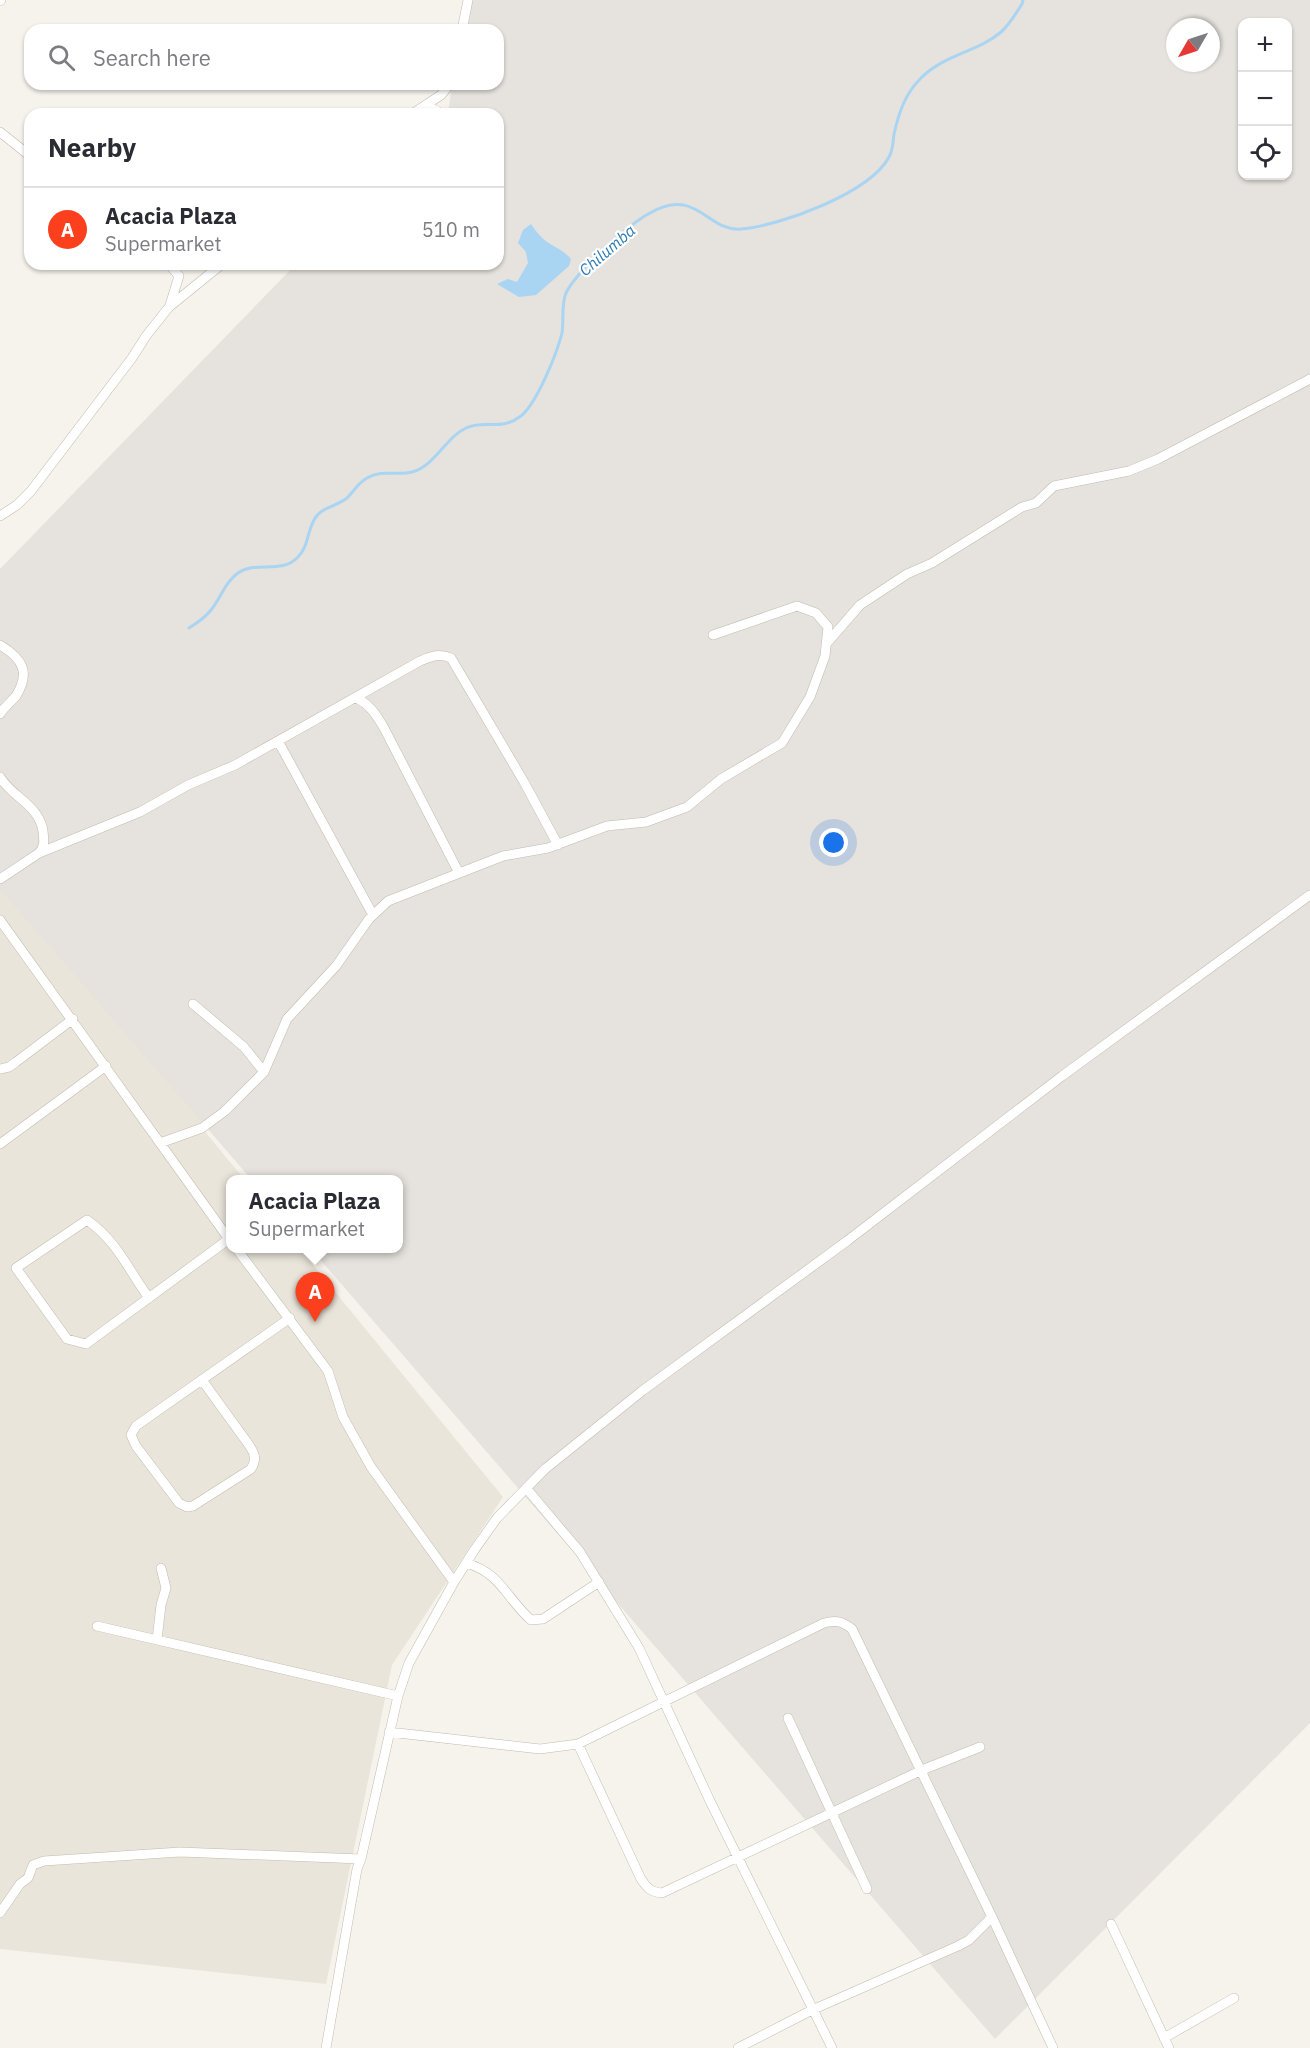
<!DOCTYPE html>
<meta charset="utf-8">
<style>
:root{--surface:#fff;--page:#f2f2f3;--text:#2b2b33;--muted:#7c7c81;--line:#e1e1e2;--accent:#fc3f1d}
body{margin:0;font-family:"IBM Plex Sans",sans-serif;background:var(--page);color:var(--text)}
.controls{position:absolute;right:18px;top:18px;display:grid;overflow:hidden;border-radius:12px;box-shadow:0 2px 4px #0004}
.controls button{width:54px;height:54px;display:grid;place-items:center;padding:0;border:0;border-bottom:2px solid var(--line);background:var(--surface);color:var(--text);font:30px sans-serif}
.compass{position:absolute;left:1166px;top:18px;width:54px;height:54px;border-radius:50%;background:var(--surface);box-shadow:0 2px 4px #0004;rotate:231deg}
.you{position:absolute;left:834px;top:843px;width:21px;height:21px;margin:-15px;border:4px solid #fff;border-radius:50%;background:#1a73e8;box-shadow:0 0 0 9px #1a73e833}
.badge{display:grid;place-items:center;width:39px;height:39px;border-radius:50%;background:var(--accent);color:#fff;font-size:20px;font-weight:700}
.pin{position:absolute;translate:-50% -50px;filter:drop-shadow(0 2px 3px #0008)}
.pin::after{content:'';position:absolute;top:32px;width:21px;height:18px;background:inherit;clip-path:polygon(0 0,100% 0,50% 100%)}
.popup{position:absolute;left:226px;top:1175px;width:177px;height:78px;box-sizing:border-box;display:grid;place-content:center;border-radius:12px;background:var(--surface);filter:drop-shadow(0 2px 4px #0005);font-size:20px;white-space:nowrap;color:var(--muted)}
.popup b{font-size:22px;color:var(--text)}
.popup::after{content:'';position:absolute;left:50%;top:100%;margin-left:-12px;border:12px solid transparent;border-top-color:var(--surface)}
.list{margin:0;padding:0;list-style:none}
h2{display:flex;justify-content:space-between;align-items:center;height:78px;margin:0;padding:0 24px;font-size:26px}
h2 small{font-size:20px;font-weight:400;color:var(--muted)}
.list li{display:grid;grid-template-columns:39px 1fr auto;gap:18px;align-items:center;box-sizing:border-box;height:84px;padding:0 24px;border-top:2px solid var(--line)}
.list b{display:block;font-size:22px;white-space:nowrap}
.list p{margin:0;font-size:20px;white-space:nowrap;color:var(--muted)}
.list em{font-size:20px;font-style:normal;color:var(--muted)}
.icon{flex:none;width:33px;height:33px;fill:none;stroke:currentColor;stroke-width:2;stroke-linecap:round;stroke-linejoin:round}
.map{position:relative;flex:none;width:1310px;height:2048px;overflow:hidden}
.search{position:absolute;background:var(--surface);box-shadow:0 2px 4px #0004;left:24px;top:24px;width:480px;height:66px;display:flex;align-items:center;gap:15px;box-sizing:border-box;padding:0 21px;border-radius:18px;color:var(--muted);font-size:22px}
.panel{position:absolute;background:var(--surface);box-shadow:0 2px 4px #0004;left:24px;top:108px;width:480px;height:162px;border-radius:18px}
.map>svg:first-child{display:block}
.residential{fill:#eae5da}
.industrial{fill:#e6e2dd;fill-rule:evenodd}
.water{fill:#a9d4f2}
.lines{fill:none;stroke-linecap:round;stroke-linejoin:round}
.stream{stroke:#a9d4f2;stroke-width:3}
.minor-casing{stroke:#c2bbae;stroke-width:10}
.minor{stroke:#fff;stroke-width:9}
.labels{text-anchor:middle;stroke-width:4.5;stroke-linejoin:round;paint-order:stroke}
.water-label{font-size:16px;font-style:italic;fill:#2e7ab2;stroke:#fff}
</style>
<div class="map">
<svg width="1310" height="2048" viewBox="0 0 1310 2048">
<rect width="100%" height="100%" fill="#f6f3ec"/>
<!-- residential -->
<path class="residential" d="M779,408L202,1128L244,1179L231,1180V1248L300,1249L503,1497L392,1665L326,1984L0,1949V578Z"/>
<!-- industrial -->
<path class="industrial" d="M465,0H1310V1723L995,2039L311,1249L399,1248V1180L251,1179L0,889V569L296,264H498V114H442L449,107L452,84H498V30H460ZM1242,22H1288V176H1242ZM1175,27H1211V63H1175Z"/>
<!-- water -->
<path class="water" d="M531,224C537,233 543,240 552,245C560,250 565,252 571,259L569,266L536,295L519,297L497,284L508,279L517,282L528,263L526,252L518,243L523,230Z"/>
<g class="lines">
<!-- stream -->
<path class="stream" d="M189,628C197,623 205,618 211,610C221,598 225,582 238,573C257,560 281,575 298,557C308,547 307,533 314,520C320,507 336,507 347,498C354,491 358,483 367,478C382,469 397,476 412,472C436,465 445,438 466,428C485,419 500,432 521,416C537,403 557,353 562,333C564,319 561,305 566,293C576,272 629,224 650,213C697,186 707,232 741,229C780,226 870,193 889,157C893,151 893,141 894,134C899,112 905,94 921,78C945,54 978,52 1001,32C1010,24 1016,13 1022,4L1023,0"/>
<defs>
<path id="minor" d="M0,1L1,0
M462,30L468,0
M421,108C429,108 435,108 441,114
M412,114L441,95L450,84
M0,132L30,156
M169,264L179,276L170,305
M0,516L17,505L31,491L132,358L146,336L169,307L222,264
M827,643L860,605L907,574L932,563L1022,507L1036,503L1054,486L1129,471L1158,459L1310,379
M0,645C22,658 31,672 16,696C11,702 4,707 0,714
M356,698C370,704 377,716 384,728L459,873
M278,741L373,915
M0,777C13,798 39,805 43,831C44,840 45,846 39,853L0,879
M39,853L140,812L188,785L235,765L420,661C432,656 439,653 451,658L524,782L558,845
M0,920L231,1242
M193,1004L244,1047L264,1072
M0,1069L9,1067L16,1062L73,1019
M160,1143L202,1128L225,1111L264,1072L287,1019L336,966L369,919L388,901L503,856L548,848L607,826L646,822L687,807L721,779L782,743L810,697L825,656L828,627L816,613L797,606L713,635
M0,1144L106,1066
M236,1248L328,1371L343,1417L371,1467L454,1582
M149,1298C127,1268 118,1242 87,1220L16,1268L67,1339L86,1344L229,1239
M202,1380L249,1445C255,1454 257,1459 251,1469L193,1506L187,1507L179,1503L136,1446L131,1435L136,1426L290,1318
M526,1488L580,1552L639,1648L710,1801L832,2048
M466,1563C501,1573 506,1598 531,1620L543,1619L599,1582
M97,1626L398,1696
M157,1640L161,1605L166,1588L161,1568
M788,1718L867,1889
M389,1732L540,1749L578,1744L824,1623C836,1620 842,1621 852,1629L992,1917L1053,2048
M578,1744L641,1879C647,1888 651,1892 662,1893L922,1770L980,1747
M0,1913L20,1884L28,1878L33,1865L44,1861L180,1852L361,1859
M1111,1924L1169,2048
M1164,2038L1234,1998
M326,2048L357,1869L361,1859L398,1696L409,1663L454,1582L475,1549L497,1518L545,1469L642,1391L847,1241L1062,1076L1310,895
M738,2048L812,2010L958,1946L969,1940L992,1917"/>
</defs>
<!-- minor casing -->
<use href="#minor" class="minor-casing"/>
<!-- minor -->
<use href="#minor" class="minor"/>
</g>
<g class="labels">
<!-- water labels -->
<g class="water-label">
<text transform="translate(607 250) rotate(-41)" y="6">Chilumba</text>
</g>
</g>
</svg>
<div class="controls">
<button>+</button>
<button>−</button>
<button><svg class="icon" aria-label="locate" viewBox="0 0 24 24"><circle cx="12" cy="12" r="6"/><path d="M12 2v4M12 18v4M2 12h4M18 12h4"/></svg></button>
</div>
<svg class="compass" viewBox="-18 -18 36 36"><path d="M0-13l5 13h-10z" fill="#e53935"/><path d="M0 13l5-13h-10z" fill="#7c7c81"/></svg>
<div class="you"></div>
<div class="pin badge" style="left:315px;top:1322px">A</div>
<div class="popup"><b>Acacia Plaza</b>Supermarket</div>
<div class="search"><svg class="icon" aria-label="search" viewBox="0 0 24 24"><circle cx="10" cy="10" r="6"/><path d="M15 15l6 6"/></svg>Search here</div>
<section class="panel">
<h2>Nearby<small></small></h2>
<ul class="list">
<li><span class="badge">A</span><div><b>Acacia Plaza</b><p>Supermarket</p></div><em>510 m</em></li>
</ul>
</section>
</div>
